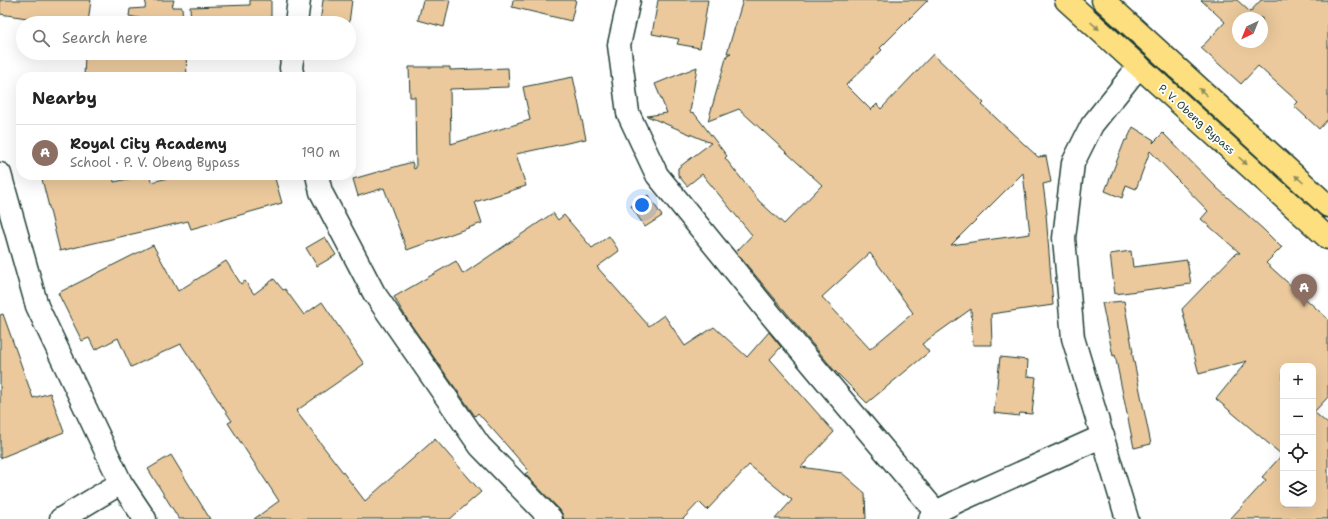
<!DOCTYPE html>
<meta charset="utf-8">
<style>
:root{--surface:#fff;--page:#f6f6f6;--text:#222;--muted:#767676;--line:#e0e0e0;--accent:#d1495b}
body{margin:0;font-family:"Shantell Sans",sans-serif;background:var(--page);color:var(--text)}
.controls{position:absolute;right:12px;bottom:12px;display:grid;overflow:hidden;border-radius:8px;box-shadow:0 4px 16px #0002}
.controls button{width:36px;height:36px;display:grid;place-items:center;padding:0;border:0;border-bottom:1px solid var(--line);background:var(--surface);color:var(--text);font:20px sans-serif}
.compass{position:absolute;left:1232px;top:12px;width:36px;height:36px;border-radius:50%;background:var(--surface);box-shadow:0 4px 16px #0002;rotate:223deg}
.you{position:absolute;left:642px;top:205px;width:14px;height:14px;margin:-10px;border:3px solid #fff;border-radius:50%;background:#1a73e8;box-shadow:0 0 0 6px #1a73e833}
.badge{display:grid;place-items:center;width:26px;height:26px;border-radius:50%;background:var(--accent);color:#fff;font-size:13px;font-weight:700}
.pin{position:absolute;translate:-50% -33px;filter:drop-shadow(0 1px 2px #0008)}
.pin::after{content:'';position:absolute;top:21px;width:14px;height:12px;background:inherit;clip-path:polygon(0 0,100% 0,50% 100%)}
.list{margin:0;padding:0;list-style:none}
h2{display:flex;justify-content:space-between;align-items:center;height:52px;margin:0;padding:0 16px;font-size:17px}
h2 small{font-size:13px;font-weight:400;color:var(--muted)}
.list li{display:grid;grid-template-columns:26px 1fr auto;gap:12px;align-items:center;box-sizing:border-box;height:56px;padding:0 16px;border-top:1px solid var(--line)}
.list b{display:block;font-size:15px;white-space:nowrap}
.list p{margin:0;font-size:13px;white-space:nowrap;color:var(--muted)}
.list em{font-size:13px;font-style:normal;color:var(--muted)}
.icon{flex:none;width:22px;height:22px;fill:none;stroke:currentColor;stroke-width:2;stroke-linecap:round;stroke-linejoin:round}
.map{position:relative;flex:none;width:1328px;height:519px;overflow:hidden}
.search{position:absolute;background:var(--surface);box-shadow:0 4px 16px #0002;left:16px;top:16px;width:340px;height:44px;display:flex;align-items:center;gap:10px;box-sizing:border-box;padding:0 14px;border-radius:22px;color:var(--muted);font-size:15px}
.panel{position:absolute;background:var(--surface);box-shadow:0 4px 16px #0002;left:16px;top:72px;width:340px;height:108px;border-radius:16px}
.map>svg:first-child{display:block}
.building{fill:#ebc99c;stroke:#1f3d34;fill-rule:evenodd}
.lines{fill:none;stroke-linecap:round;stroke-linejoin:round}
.street-casing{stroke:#1f3d34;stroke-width:25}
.highway-casing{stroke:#1f3d34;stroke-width:25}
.street{stroke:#fff;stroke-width:22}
.highway{stroke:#fddf80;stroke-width:22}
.oneway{fill:#8e8e5a}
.labels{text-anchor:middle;stroke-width:3.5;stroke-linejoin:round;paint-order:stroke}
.street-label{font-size:11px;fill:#1f3d34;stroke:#fff}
</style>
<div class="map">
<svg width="1328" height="519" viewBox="0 0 1328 519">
<rect width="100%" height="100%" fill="#fff"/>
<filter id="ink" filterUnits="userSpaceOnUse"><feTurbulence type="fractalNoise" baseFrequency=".025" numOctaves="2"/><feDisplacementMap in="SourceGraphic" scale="8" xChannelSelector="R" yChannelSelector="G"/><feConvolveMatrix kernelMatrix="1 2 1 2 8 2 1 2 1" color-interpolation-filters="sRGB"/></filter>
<g filter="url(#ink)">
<!-- building -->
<path class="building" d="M0,0H91L88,23H61L0,14Z
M146,0H174L172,7H182L183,23H163L129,16L130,9L145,8Z
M250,0H271V23H191L190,7L250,5Z
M323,0H352L349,23H320Z
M423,0H450L444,27L418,20Z
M513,0H576L571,21L512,7Z
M658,0H708L700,48L677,44L679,39L652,34Z
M743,0H928L880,48L882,50L846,85L871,110L877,104L881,109L933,54L984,103L982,105L1038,157L1046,156L1051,182L1043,184L1047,214H1046L1053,305L991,314L992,345H973L971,309L922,344L929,352L867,403L834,370L736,252L752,235L702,174L687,186L678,175V168L711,143L647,116L667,113L655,84L697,67L690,112L694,113L727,156L725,158L759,201L784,224L822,185L739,109L708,121L727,55L731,53H727ZM1023,173L1030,234L951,245ZM870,253L913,313L870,349L822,297Z
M1201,0H1237L1250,12L1261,0H1328V119L1319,129L1294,106L1298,102L1258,66L1241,84L1201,48L1225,22ZM1238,18H1262V42H1238Z
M167,53H186L187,77H84L85,55L118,57Z
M409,67H450V70L508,68L509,87L450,89L451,144L530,120L523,87L573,77L586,139L516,154L526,186L475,202L482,223L407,250L384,188L358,196L353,179L412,162L414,169L416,168L415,97H410Z
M1133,127L1154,140L1153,143L1163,133L1217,188L1263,229L1281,247H1282L1266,263L1328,319V397L1314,412L1328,424V519H1230L1266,480L1262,477L1282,455L1216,399L1247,361L1199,374L1182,309L1236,253H1240L1201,219L1208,211L1150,151L1136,189L1126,185L1122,198L1105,191L1125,140H1127ZM1283,366H1313V504H1283Z
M58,175H113L114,182L147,175H150L151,182L182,175H274L282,203L191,229L188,221L60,251L42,179Z
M648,195L662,216L645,227L631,206Z
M553,213L558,220L564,215L592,248L609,236L619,251L597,267L649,326L664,315L685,346L714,327L747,357L769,332L781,347L770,359L834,432L801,467L842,473L865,493L866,519H775L792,500L749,465L707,510L699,502L683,519H563V516L560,510L525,474L529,471L502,440L478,413L475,416L407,319L394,297L456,261L463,274Z
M325,237L336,255L317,266L306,248Z
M153,245L178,291L226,261L241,284L245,281L254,294L274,279L283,290L285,289L304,315L322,302L364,364L296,411L365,501L435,439L481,492L450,519H254L279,501L228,423L232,421L181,344L131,367L118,338L95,350L89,338L82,341L58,293Z
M1131,251L1133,267L1187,260L1191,284L1115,294L1110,254Z
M1124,301L1133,352H1132L1151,444L1134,448L1115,355L1113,356L1102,303Z
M3,314L33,398L50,393L64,432L0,458V315Z
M1000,357L1028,360L1027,376L1036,377L1032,414L1020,413L1019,416L994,413Z
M171,455L210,519H179L148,469Z"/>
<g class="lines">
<defs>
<path id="street" d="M629,0L619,45L628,113L657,175L771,315L936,512
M296,23L299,0
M293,53L291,68L293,77
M0,174L37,306L121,483L145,519
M317,175L321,192L374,293L480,446L551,519
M61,519L121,483
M930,519L936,512L958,501L1103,436
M1127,519L1073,338L1064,238L1073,163L1092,125L1139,66"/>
<path id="highway" d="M1066,0L1328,238
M1103,0L1328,206"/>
</defs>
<!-- street casing -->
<use href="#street" class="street-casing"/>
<!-- highway casing -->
<use href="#highway" class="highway-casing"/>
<!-- street -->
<use href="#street" class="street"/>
<!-- highway -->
<use href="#highway" class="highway"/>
</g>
<!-- one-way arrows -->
<defs><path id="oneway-solid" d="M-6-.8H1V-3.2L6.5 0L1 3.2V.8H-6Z"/></defs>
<g class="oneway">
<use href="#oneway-solid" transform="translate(1095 26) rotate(42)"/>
<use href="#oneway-solid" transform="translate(1203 92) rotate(-138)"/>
<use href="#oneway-solid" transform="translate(1243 161) rotate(42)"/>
<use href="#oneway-solid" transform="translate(1299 179) rotate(-138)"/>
</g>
</g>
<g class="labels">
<!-- street labels -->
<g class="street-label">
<text transform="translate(1197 119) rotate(42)" y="4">P. V. Obeng Bypass</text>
</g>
</g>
</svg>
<div class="controls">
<button>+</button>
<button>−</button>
<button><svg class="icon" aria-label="locate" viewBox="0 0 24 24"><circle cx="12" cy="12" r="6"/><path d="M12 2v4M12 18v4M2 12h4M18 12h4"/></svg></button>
<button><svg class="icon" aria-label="layers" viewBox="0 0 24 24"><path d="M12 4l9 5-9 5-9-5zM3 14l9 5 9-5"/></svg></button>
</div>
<svg class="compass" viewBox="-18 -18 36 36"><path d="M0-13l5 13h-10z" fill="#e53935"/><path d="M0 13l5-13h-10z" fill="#767676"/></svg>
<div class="you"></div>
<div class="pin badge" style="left:1304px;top:307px;background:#8d6e63">A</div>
<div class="search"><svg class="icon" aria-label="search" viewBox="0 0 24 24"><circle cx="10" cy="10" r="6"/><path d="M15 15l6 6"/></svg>Search here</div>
<section class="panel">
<h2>Nearby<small></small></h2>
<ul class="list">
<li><span class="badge" style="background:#8d6e63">A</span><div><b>Royal City Academy</b><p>School · P. V. Obeng Bypass</p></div><em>190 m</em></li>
</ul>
</section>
</div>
